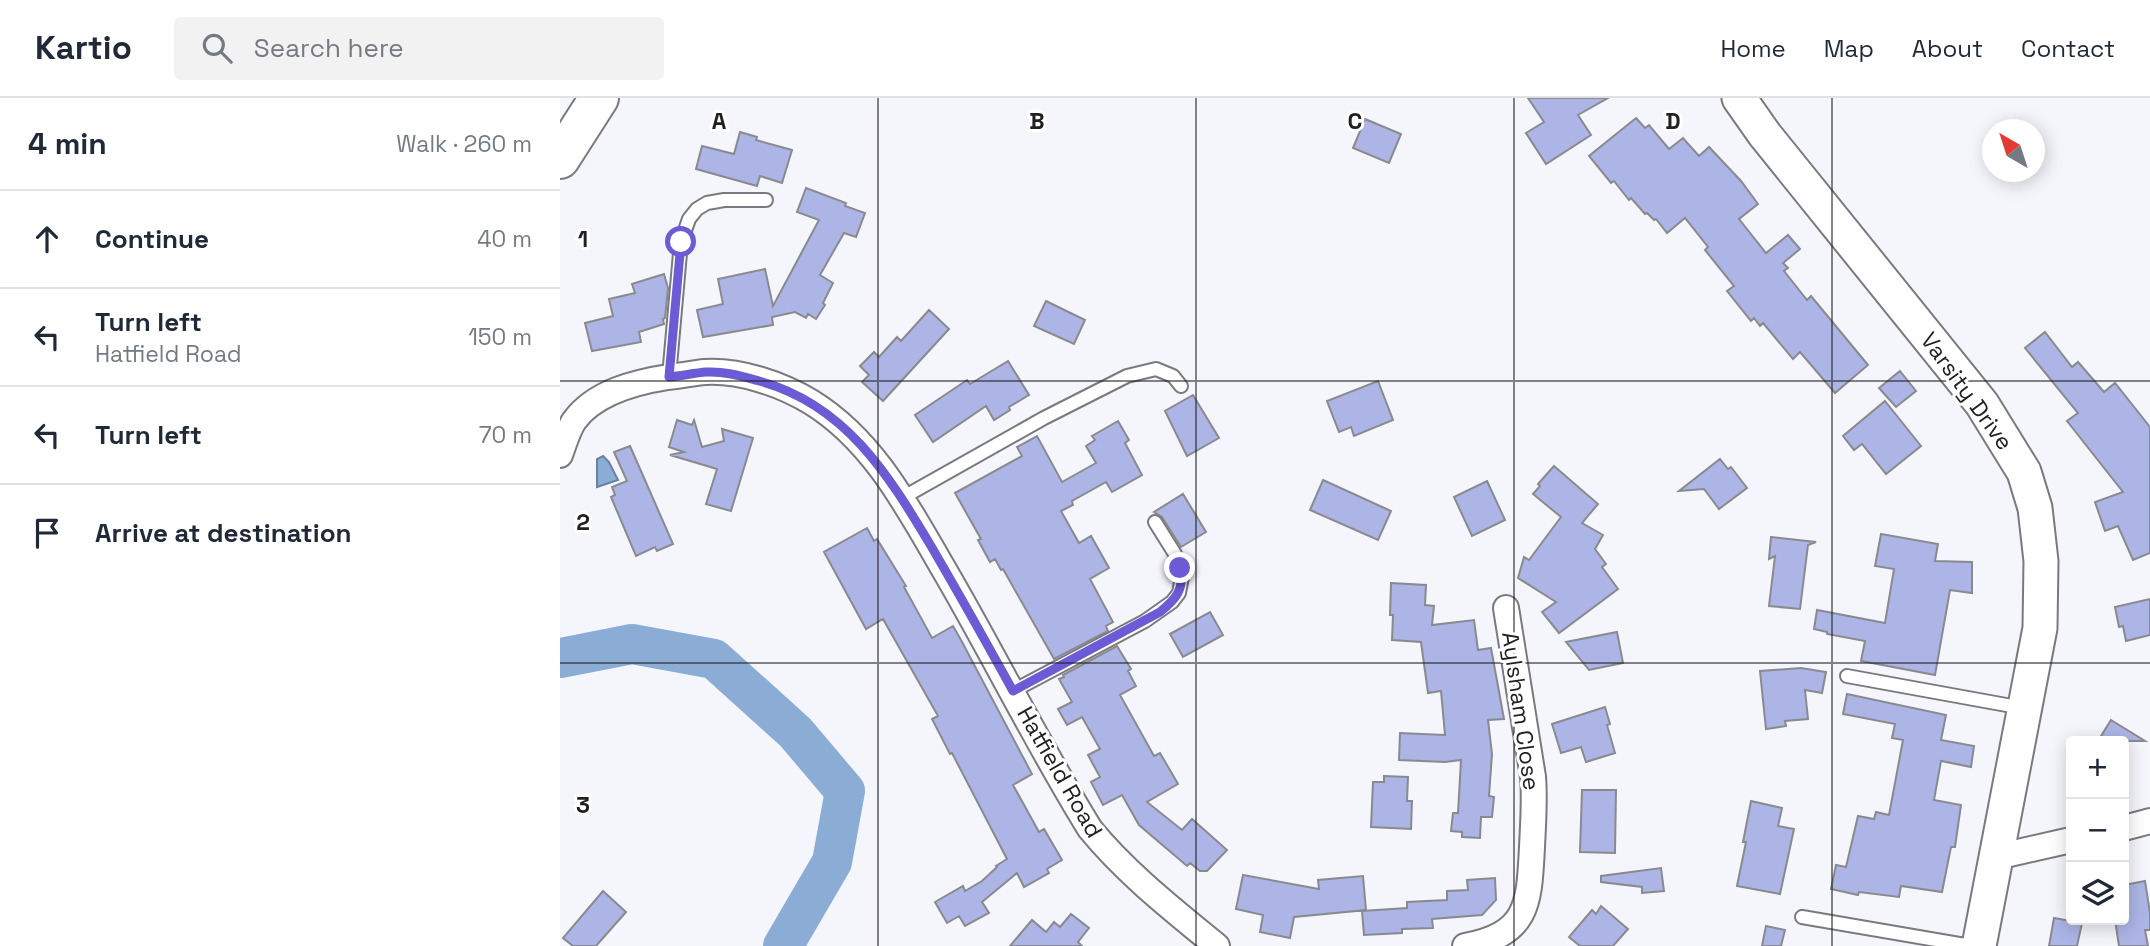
<!DOCTYPE html>
<meta charset="utf-8">
<style>
:root{--surface:#fff;--page:#f2f2f3;--text:#1f2937;--muted:#747a83;--line:#e0e1e3}
body{margin:0;font-family:"Space Grotesk",sans-serif;background:var(--page);color:var(--text)}
.controls{position:absolute;right:21px;bottom:21px;display:grid;overflow:hidden;border-radius:7px;box-shadow:0 4px 18px #0003}
.controls button{width:63px;height:63px;display:grid;place-items:center;padding:0;border:0;border-bottom:2px solid var(--line);background:var(--surface);color:var(--text);font:35px sans-serif}
.compass{position:absolute;left:1422px;top:21px;width:63px;height:63px;border-radius:50%;background:var(--surface);box-shadow:0 4px 18px #0003;rotate:321deg}
.stop{position:absolute;width:21px;height:21px;margin:-16px;border:5px solid #6b5cd6;border-radius:50%;background:#fff}
.stop.end{background:#6b5cd6;border-color:#fff;box-shadow:0 2px 7px #0008}
.list{margin:0;padding:0;list-style:none}
h2{display:flex;justify-content:space-between;align-items:center;height:91px;margin:0;padding:0 28px;font-size:30px}
h2 small{font-size:23px;font-weight:400;color:var(--muted)}
.list li{display:grid;grid-template-columns:46px 1fr auto;gap:21px;align-items:center;box-sizing:border-box;height:98px;padding:0 28px;border-top:2px solid var(--line)}
.list b{display:block;font-size:26px;white-space:nowrap}
.list p{margin:0;font-size:23px;white-space:nowrap;color:var(--muted)}
.list em{font-size:23px;font-style:normal;color:var(--muted)}
.icon{flex:none;width:38px;height:38px;fill:none;stroke:currentColor;stroke-width:2;stroke-linecap:round;stroke-linejoin:round}
.map{position:relative;flex:none;width:1590px;height:848px;overflow:hidden}
header{display:flex;align-items:center;gap:42px;box-sizing:border-box;height:98px;padding:0 35px;background:var(--surface);border-bottom:2px solid var(--line)}
header strong{font-size:33px}
nav{display:flex;gap:38px;margin-inline-start:auto;font-size:24px}
.search{width:490px;height:63px;background:var(--page);display:flex;align-items:center;gap:18px;box-sizing:border-box;padding:0 24px;border-radius:7px;color:var(--muted);font-size:26px}
main{display:flex}
aside{flex:1;background:var(--surface)}
.map>svg:first-child{display:block}
.water{fill:#8aacd5;stroke:#6a82a0;stroke-width:2}
.lines{fill:none;stroke-linecap:round;stroke-linejoin:round}
.river{stroke:#8aacd5;stroke-width:40}
.building{fill:#acb5e5;stroke:#898a8f;stroke-width:2}
.lane-casing{stroke:#797a7f;stroke-width:16}
.street-casing{stroke:#797a7f;stroke-width:28}
.secondary-casing{stroke:#797a7f;stroke-width:37}
.highway-casing{stroke:#797a7f;stroke-width:42}
.lane{stroke:#fff;stroke-width:12}
.street{stroke:#fff;stroke-width:24}
.secondary{stroke:#fff;stroke-width:33}
.highway{stroke:#fff;stroke-width:38}
.route{stroke:#6b5cd6;stroke-width:9}
.grid{fill:none;stroke:#212123;stroke-width:2;stroke-opacity:0.55}
.labels{text-anchor:middle;stroke-width:6;stroke-linejoin:round;paint-order:stroke}
.street-label{font-size:23px;fill:#212123;stroke:#fff}
.grid-label{font-size:23px;text-anchor:middle;font-weight:bold;fill:#212123;stroke:#fff;stroke-width:6;stroke-linejoin:round;paint-order:stroke}
</style>
<header>
<strong>Kartio</strong>
<div class="search"><svg class="icon" aria-label="search" viewBox="0 0 24 24"><circle cx="10" cy="10" r="6"/><path d="M15 15l6 6"/></svg>Search here</div>
<nav><a>Home</a><a>Map</a><a>About</a><a>Contact</a></nav>
</header>
<main>
<aside>
<h2>4 min<small>Walk · 260 m</small></h2>
<ul class="list">
<li><svg class="icon" aria-label="ahead" viewBox="0 0 24 24"><path d="M12 20V5M6 11l6-6 6 6"/></svg><div><b>Continue</b></div><em>40 m</em></li>
<li><svg class="icon" aria-label="left" viewBox="0 0 24 24"><path d="M17 20v-9H6M10 6l-5 5 5 5"/></svg><div><b>Turn left</b><p>Hatfield Road</p></div><em>150 m</em></li>
<li><svg class="icon" aria-label="left" viewBox="0 0 24 24"><path d="M17 20v-9H6M10 6l-5 5 5 5"/></svg><div><b>Turn left</b></div><em>70 m</em></li>
<li><svg class="icon" aria-label="arrive" viewBox="0 0 24 24"><path d="M6 21V4h12l-3 4 3 4H6"/></svg><div><b>Arrive at destination</b></div></li>
</ul>
</aside>
<div class="map">
<svg width="1590" height="848" viewBox="0 0 1590 848">
<rect width="100%" height="100%" fill="#f5f6fc"/>
<!-- water -->
<path class="water" d="M43,358L49,364L58,382L37,389V361Z"/>
<g class="lines">
<!-- river -->
<path class="river" d="M0,560L72,546L154,561L235,634L285,693L272,764L223,848"/>
</g>
<!-- building -->
<path class="building" d="M968,0H1048L1018,17L1031,37L986,66L966,35L984,24Z
M1076,20L1085,30L1089,27L1109,51L1123,40L1139,58L1149,49L1181,83L1198,106L1179,121L1206,155L1228,137L1240,151L1223,165L1228,170L1224,173L1247,202L1251,198L1308,267L1275,295L1240,254L1233,261L1203,225L1200,228L1194,220L1191,223L1167,193L1174,188L1145,152L1148,149L1125,120L1107,135L1096,121L1094,122L1087,115L1085,116L1071,100L1069,102L1054,83L1051,85L1029,58Z
M805,21L841,36L829,65L793,50Z
M180,34L197,39L196,42L232,52L222,85L200,78L197,88L136,71L142,48L174,56Z
M246,90L286,105L285,108L305,115L296,139L284,135L260,177L273,185L263,205L265,207L256,221L248,216L246,220L235,214L212,219L213,227L143,239L137,212L163,206L158,181L205,171L213,208L259,122L237,114Z
M104,176L108,190L105,220L103,221L104,226L79,234L81,244L32,253L25,225L53,218L49,201L75,195L72,186Z
M486,203L525,222L514,246L474,228Z
M369,212L389,231L323,303L302,284L309,277L300,268L314,254L319,259L337,239L341,243Z
M1485,234L1512,269L1518,264L1544,294L1555,285L1590,329V455L1573,462L1558,428L1545,433L1535,404L1563,394L1507,323L1518,315L1465,250Z
M448,263L469,297L449,309L450,312L434,322L426,308L373,344L355,317L407,282L410,286Z
M1340,273L1356,293L1336,309L1319,290Z
M818,283L833,322L794,338L791,329L779,334L767,303Z
M633,297L659,340L627,358L605,313Z
M1325,303L1361,348L1326,376L1302,346L1294,352L1283,338Z
M117,322L132,327L134,322L142,349L164,343L162,331L193,340L171,413L146,406L157,371L110,357L124,354L109,349Z
M558,323L569,342L565,345L582,377L552,394L546,384L512,403L513,407L501,413L519,445L531,438L549,470L530,481L553,524L546,528L548,533L494,561L443,471L441,472L435,461L430,464L418,442L421,441L395,395L462,358L457,349L477,338L502,384L536,365L526,348L535,342L532,338Z
M70,348L113,446L97,453L95,449L76,458L51,399L55,397L52,389L67,383L54,354Z
M1160,361L1168,371L1171,369L1187,390L1159,411L1144,391L1119,393Z
M994,368L1038,406L1022,425L1043,437L1035,451L1046,466L1042,469L1058,491L999,535L982,514L996,504L958,480L964,459L969,462L1001,419L973,396L980,388L978,386Z
M763,382L831,413L818,442L750,412Z
M927,383L945,422L912,438L894,399Z
M623,396L646,434L621,449L602,419L594,414Z
M307,430L314,443L317,441L346,488L344,489L372,540L393,528L401,542L472,676L453,687L479,734L484,731L502,762L487,771L489,775L464,789L457,775L422,804L429,815L405,828L399,818L387,825L375,804L403,788L405,793L422,783L437,769L436,768L447,761L392,655L390,656L372,621L378,618L323,521L306,531L264,454Z
M1321,436L1378,446L1375,463L1412,464V495L1390,492L1375,577L1301,563L1305,543L1267,536V534L1254,531L1257,512L1325,525L1334,471L1315,468Z
M1211,439L1256,444L1248,447L1240,511L1209,508L1215,458L1209,461Z
M831,485L866,487L865,507L874,508L872,527L914,522L918,552L931,550L944,621L928,622L932,656L929,698L934,699L932,719H921L920,740L902,739V734L891,733L893,715H898L901,662L885,664L839,662L840,635L885,637L881,593L868,595L861,544L832,542L833,517H830Z
M1590,501V537L1566,543L1563,528L1559,529L1555,509Z
M650,514L663,537L623,559L610,536Z
M1057,534L1063,565L1029,572L1006,544Z
M557,548L571,571L568,573L576,588L560,597L594,658L600,655L618,686L587,704L622,732L632,721L667,752L647,773H640L630,765L627,768L579,727L562,697L543,707L531,684L540,679L528,657L540,651L522,619L507,627L498,611L512,604L499,581L504,579L503,577Z
M1241,570L1266,574L1262,595L1245,592L1248,621L1225,623L1226,628L1206,631L1200,573Z
M1287,596L1386,617L1381,642L1414,648L1411,669L1381,663L1374,702L1401,707L1395,749H1391L1382,794L1341,788L1339,799L1299,794L1298,797L1271,791L1276,767L1286,769L1298,718L1314,721L1316,714L1329,717L1343,642L1332,640L1335,626L1283,616Z
M1045,609L1050,626L1047,627L1055,655L1026,664L1021,649L1001,655L992,626Z
M1551,622L1585,643H1538Z
M824,678L848,679L847,703H852L851,731L811,729L813,684H824Z
M1022,692H1056L1055,755L1020,754Z
M1191,703L1222,710L1218,728L1234,731L1220,796L1177,788L1186,744H1183Z
M1101,770L1104,793L1082,795V789L1041,784V778Z
M683,777L759,791L758,782L803,778L806,812L734,819L730,840L700,834L703,817L676,811Z
M935,780L936,802L922,817L872,821L873,830L842,831V835L804,837L802,813L847,810V804L887,802V793L908,792L907,782Z
M1585,783L1590,815V832H1585L1588,848H1559L1555,822H1564V787Z
M43,793L66,814L36,848H13L3,840Z
M1041,808L1068,831L1053,848H1020L1009,839L1032,812L1036,816Z
M511,816L529,830L518,844L522,848H450L472,822L486,834L494,824L500,829Z
M1494,820L1522,825L1517,848H1489Z
M1206,828L1225,832L1221,848H1202Z"/>
<g class="lines">
<defs>
<path id="lane" d="M109,279L121,144L129,121L137,111L147,105L164,102H206
M342,400L484,320L567,278L596,271L613,278L621,288
M1287,578L1463,610
M453,593L585,523L612,504L619,495L622,479L615,456L595,424
M1242,819L1411,848"/>
<path id="street" d="M0,357C4,346 8,332 14,323C35,294 76,284 108,279C120,278 133,275 145,274C180,272 221,286 251,304C311,341 345,404 379,463C431,551 476,644 530,731C566,775 612,811 657,848
M1564,730L1590,723
M1436,759L1511,742
M905,848C969,836 969,806 972,749C973,726 975,702 973,679L946,510"/>
<path id="secondary" d="M1179,0L1205,37L1422,306L1464,374L1475,410L1481,463L1480,530L1419,848"/>
<path id="highway" d="M0,61L39,0"/>
</defs>
<!-- lane casing -->
<use href="#lane" class="lane-casing"/>
<!-- street casing -->
<use href="#street" class="street-casing"/>
<!-- secondary casing -->
<use href="#secondary" class="secondary-casing"/>
<!-- highway casing -->
<use href="#highway" class="highway-casing"/>
<!-- lane -->
<use href="#lane" class="lane"/>
<!-- street -->
<use href="#street" class="street"/>
<!-- secondary -->
<use href="#secondary" class="secondary"/>
<!-- highway -->
<use href="#highway" class="highway"/>
</g>
<g class="lines">
<!-- route -->
<path class="route" d="M121,144L109,279C121,278 134,275 146,274C164,273 181,278 199,283C285,306 328,376 371,448C399,496 426,544 453,593L600,514C616,501 625,491 620,470"/>
</g>
<!-- grid -->
<path class="grid" d="M318,0V848M636,0V848M954,0V848M1272,0V848M0,283H1590M0,565H1590"/>
<g class="labels">
<!-- street labels -->
<g class="street-label">
<text transform="translate(1407 293) rotate(54)" y="8">Varsity Drive</text>
<text transform="translate(961 613) rotate(82)" y="8">Aylsham Close</text>
<text transform="translate(500 674) rotate(60)" y="8">Hatfield Road</text>
</g>
</g>
<g class="grid-label">
<text x="159" y="31">A</text>
<text x="477" y="31">B</text>
<text x="795" y="31">C</text>
<text x="1113" y="31">D</text>
<text x="23" y="149">1</text>
<text x="23" y="432">2</text>
<text x="23" y="715">3</text>
</g>
</svg>
<div class="controls">
<button>+</button>
<button>−</button>
<button><svg class="icon" aria-label="layers" viewBox="0 0 24 24"><path d="M12 4l9 5-9 5-9-5zM3 14l9 5 9-5"/></svg></button>
</div>
<svg class="compass" viewBox="-18 -18 36 36"><path d="M0-13l5 13h-10z" fill="#e53935"/><path d="M0 13l5-13h-10z" fill="#747a83"/></svg>
<div class="stop" style="left:121px;top:144px"></div>
<div class="stop end" style="left:620px;top:470px"></div>
</div>
</main>
